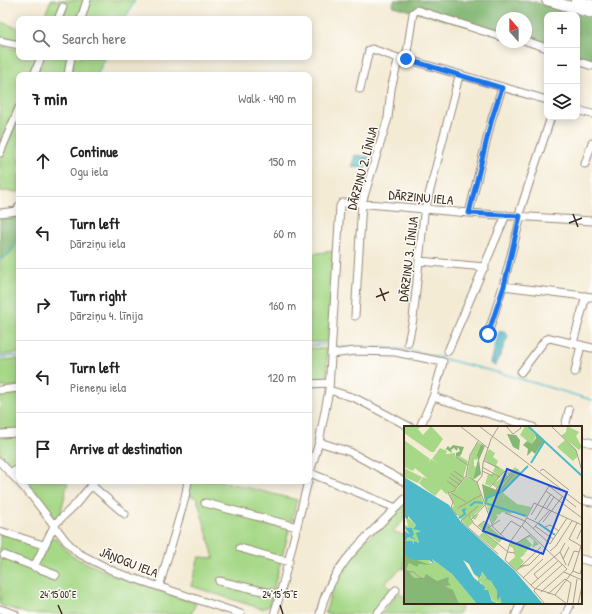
<!DOCTYPE html>
<meta charset="utf-8">
<style>
:root{--surface:#fff;--page:#f2f2f2;--text:#222;--muted:#767676;--line:#e0e0e0}
body{margin:0;font-family:"Patrick Hand",sans-serif;background:var(--page);color:var(--text)}
.controls{position:absolute;right:12px;top:12px;display:grid;overflow:hidden;border-radius:8px;box-shadow:0 2px 10px #0003}
.controls button{width:36px;height:36px;display:grid;place-items:center;padding:0;border:0;border-bottom:1px solid var(--line);background:var(--surface);color:var(--text);font:20px sans-serif}
.compass{position:absolute;left:496px;top:12px;width:36px;height:36px;border-radius:50%;background:var(--surface);box-shadow:0 2px 10px #0003;rotate:339deg}
.stop{position:absolute;width:12px;height:12px;margin:-9px;border:3px solid #1a73e8;border-radius:50%;background:#fff}
.stop.end{background:#1a73e8;border-color:#fff;box-shadow:0 1px 4px #0008}
.list{margin:0;padding:0;list-style:none}
h2{display:flex;justify-content:space-between;align-items:center;height:52px;margin:0;padding:0 16px;font-size:17px}
h2 small{font-size:13px;font-weight:400;color:var(--muted)}
.list li{display:grid;grid-template-columns:26px 1fr auto;gap:12px;align-items:center;box-sizing:border-box;height:72px;padding:0 16px;border-top:1px solid var(--line)}
.list b{display:block;font-size:15px;white-space:nowrap}
.list p{margin:0;font-size:13px;white-space:nowrap;color:var(--muted)}
.list em{font-size:13px;font-style:normal;color:var(--muted)}
.icon{flex:none;width:22px;height:22px;fill:none;stroke:currentColor;stroke-width:2;stroke-linecap:round;stroke-linejoin:round}
.map{position:relative;flex:none;width:592px;height:614px;overflow:hidden}
.search{position:absolute;background:var(--surface);box-shadow:0 2px 10px #0003;left:16px;top:16px;width:296px;height:44px;display:flex;align-items:center;gap:10px;box-sizing:border-box;padding:0 14px;border-radius:8px;color:var(--muted);font-size:15px}
.panel{position:absolute;background:var(--surface);box-shadow:0 2px 10px #0003;left:16px;top:72px;width:296px;height:412px;border-radius:8px}
.map>svg:first-child{display:block}
.green{fill:#a6d887;stroke:#708152}
.forest{fill:#84b874;stroke:#607149}
.water{fill:#4ebac9;stroke:#447274}
.lines{fill:none;stroke-linecap:round;stroke-linejoin:round}
.stream{stroke:#4ebac9;stroke-width:1.5}
.minor-casing{stroke:#988a7a;stroke-width:9}
.highway-casing{stroke:#988a7a;stroke-width:12}
.minor{stroke:#fff;stroke-width:7}
.highway{stroke:#fff;stroke-width:10}
.route{stroke:#1a73e8;stroke-width:5}
.ticks{fill:none;stroke:#3b2a1e;stroke-width:1.5}
.labels{text-anchor:middle;stroke-width:3;stroke-linejoin:round;paint-order:stroke}
.street-label{font-size:13px;fill:#3b2a1e;stroke:#fdfcf7}
.inset-river{fill:none;stroke:#4ebac9;stroke-width:2}
.inset-road{fill:none;stroke:#aa9e8c;stroke-width:1}
.view{fill:#1d4ed8;fill-opacity:0.15;stroke:#1d4ed8;stroke-width:2}
.inset-edge{fill:none;stroke:#3b2a1e;stroke-width:2}
.ticks-label{font-size:10px;text-anchor:middle;fill:#3b2a1e;stroke:#fdfcf7;stroke-width:3;stroke-linejoin:round;paint-order:stroke}
</style>
<div class="map">
<svg width="592" height="614" viewBox="0 0 592 614">
<rect width="100%" height="100%" fill="#fdfcf7"/>
<filter id="ink" filterUnits="userSpaceOnUse"><feTurbulence type="fractalNoise" baseFrequency=".025" numOctaves="2"/><feDisplacementMap in="SourceGraphic" scale="8" xChannelSelector="R" yChannelSelector="G"/><feConvolveMatrix kernelMatrix="1 2 1 2 8 2 1 2 1" color-interpolation-filters="sRGB"/></filter>
<filter id="wash" filterUnits="userSpaceOnUse"><feTurbulence type="fractalNoise" baseFrequency=".012" numOctaves="4" result="noise"/><feDisplacementMap in="SourceGraphic" scale="16" xChannelSelector="R" yChannelSelector="G"/><feGaussianBlur stdDeviation="0.9" result="paint"/><feColorMatrix in="noise" values="0 0 0 0 0 0 0 0 0 0 0 0 0 0 0 0 0 1.4 0 .05"/><feComposite in="paint" operator="in"/></filter>
<g filter="url(#wash)">
<rect width="100%" height="100%" fill="#f4ebd5"/>
<!-- green -->
<path class="green" d="M51,0H85L78,19H61L67,4L64,2L56,19H43Z
M90,0H135L125,19H84Z
M0,22L19,28V43L0,38Z
M0,45L19,50V57L39,58L31,75H19V102L0,144Z
M44,57H69L67,75H36Z
M73,57H106L97,75H71Z
M19,115V192L0,191V159Z
M19,240V353L0,355V260L9,253Z
M333,251L328,342H309V254Z
M309,348L327,349V380L309,381Z
M19,359V386L0,387V360Z
M19,391V431L0,432V392Z
M19,436V467H10L0,455V437Z
M24,481H68L60,516L53,518L36,493Z
M192,481H221L297,500L269,606L262,609L191,586L199,557L214,558L197,498L189,495Z
M405,503V519L393,531L405,536V569L402,568L385,583L392,589L374,614H325C328,605 329,596 333,587C347,553 379,528 405,503Z
M0,532L46,550L52,537L55,538L72,556L115,576L196,603L191,614H28L0,605Z
M399,593L405,597V603H464L458,614H381Z"/>
<!-- forest -->
<path class="forest" d="M394,0H527L592,18V60L577,56V15H547V48L526,42V18H502V35L393,6Z
M11,214L19,216C19,235 20,250 0,260V215Z"/>
<!-- water -->
<path class="water" d="M355,155L369,157L365,168L353,167L352,165Z
M504,331L508,336L496,365H493L491,363L499,332Z"/>
<g class="lines">
<!-- stream -->
<path class="stream" d="M125,19L135,0
M97,75L106,57
M0,260L9,253L19,240
M309,345H326
M339,347L385,348L410,350L507,375L592,400
M0,357L19,356"/>
</g>
</g>
<g filter="url(#ink)">
<g class="lines">
<defs>
<path id="minor" d="M58,19L63,7
M81,19L87,0
M0,41L19,45
M526,41L547,48
M406,59L413,13L417,10L502,37
M577,61L592,66
M34,75L41,57
M68,75L71,57
M360,89L369,50L372,49L401,59
M577,110L592,114
M0,153L19,108
M585,164L592,143
M0,213L17,211L19,206
M469,213L492,118L502,88
M419,261L485,267
M503,286L592,297
M355,316L362,203L388,118L391,89L398,61L401,59H406L547,100
M488,334L503,286L520,220V211L551,117
M408,343L413,319L424,214L459,76
M573,343L586,296
M448,351L506,215
M331,354L355,351L395,352L443,362L433,397L420,427
M521,372L545,340L550,338L592,348
M575,372L581,345
M309,384L329,383
M0,390L19,388
M329,390L355,398L410,427
M433,397L533,427
M565,427L569,410
M0,434L19,433
M581,440L592,443
M319,442L350,452L405,482
M0,462L31,495L66,541L78,553L115,572L241,614
M10,473L19,469
M310,473L396,508
M309,476L319,442L329,390L340,206L342,203H357L469,213L592,221
M91,485L125,514
M581,500L592,502
M205,503L297,527
M0,531L43,545
M240,548L289,562
M4,555L56,575
M581,559L592,562
M34,567L55,524L75,505L95,481
M219,581L280,595
M159,587L185,498L188,481
M0,609L15,614
M274,614L280,595L308,481
M320,614C329,565 372,533 405,499
M377,614L396,590
M516,614L521,603
M566,614L571,603"/>
<path id="highway" d="M547,0L592,13
M576,0L592,5"/>
</defs>
<!-- minor casing -->
<use href="#minor" class="minor-casing"/>
<!-- highway casing -->
<use href="#highway" class="highway-casing"/>
<!-- minor -->
<use href="#minor" class="minor"/>
<!-- highway -->
<use href="#highway" class="highway"/>
</g>
</g>
<g class="lines" filter="url(#ink)">
<!-- route -->
<path class="route" d="M406,59L502,88L492,118L469,213L520,216L504,286L488,334"/>
</g>
<!-- ticks -->
<path class="ticks" d="M573,214L578,227M569,223L582,218M380,288L385,301M376,297L389,292M58,605L62,614M280,605L283,614"/>
<g class="labels">
<!-- street labels -->
<g class="street-label">
<text transform="translate(362 168) rotate(-75)" y="5">DĀRZIŅU 2. LĪNIJA</text>
<text transform="translate(421 197) rotate(5)" y="5">DĀRZIŅU IELA</text>
<text transform="translate(408 259) rotate(-83)" y="5">DĀRZIŅU 3. LĪNIJA</text>
<text transform="translate(129 562) rotate(21)" y="5">JĀŅOGU IELA</text>
</g>
</g>
<!-- overview -->
<g transform="translate(404 426)">
<rect width="178" height="178" fill="#f4ebd5"/>
<path d="M0,0H18L14,3L19,9L27,0L39,13L30,26H27L0,7ZM121,0H124L132,9L128,19L116,9ZM163,0L175,6L172,10L178,21L175,24L157,10L162,6ZM0,14L26,33L25,37L27,33L34,38L28,33L36,22L43,25L42,28L51,27L52,32L55,29L57,30L54,34L57,31L64,35L58,56L50,65L42,68L37,63L31,70L19,61L15,57L19,51L24,53L11,42L9,45L0,41ZM161,14L172,24L174,30L169,35L153,21ZM74,16L77,18L73,34L70,33V40L73,41L69,54L63,49L67,28ZM85,23L91,27L89,31L94,35L92,39L101,45L96,51L89,45L91,41L80,34ZM111,41L118,47L98,66L113,78L127,81L123,90L104,83L108,85L107,88L98,86L95,89L92,88L94,91L89,98L83,81H85L88,79L84,81L81,77L83,72L98,66L87,58L86,60L81,58L84,48L87,49L89,46L96,51L88,58L95,54L101,47L105,50L102,45L105,47ZM0,42L18,51L16,54L13,52L16,54L14,57L0,51ZM62,51L73,56L80,79L70,89L75,88L71,94L65,89L69,97L64,101L47,82L50,80L45,68L53,63ZM1,89L12,99L9,102L17,105L13,111L15,117L11,116L10,118L8,115L2,116L4,111L11,114L7,109H10L0,105V103L5,106L3,103L8,105L4,101H0V99L4,100ZM80,96L99,112L95,117L74,100ZM79,106L94,118L90,123L75,110ZM126,109L135,118L128,122L130,115L126,111L122,112L128,119L121,127L119,123L121,128L116,132L120,135L116,140H122L112,144L104,137L111,131L109,122L105,120L107,116L115,121L111,118ZM0,129L10,134H25L26,137H30L28,133L48,148L73,178H0ZM77,146L87,155L93,165V172L96,171L99,178L89,175L84,165L79,164L77,156L74,158V152L70,148L77,152Z" fill="#a6d887"/>
<path d="M131,7L140,15L131,28L128,25L123,30L124,23L119,19L123,15L128,18L132,12ZM103,8L112,9L116,14L115,24L109,21ZM77,18L81,20L75,34L77,48L69,54L74,34L73,29ZM49,19L60,21L57,29L52,31V27L56,25L54,21L53,25L50,22L47,24L48,27L42,23L40,25L44,20L46,22ZM78,58L95,65L97,66L83,72L81,77ZM0,129L26,139L15,138L13,141L5,137L2,143L10,152H20L22,148L33,155L45,151L44,156L47,159L41,160L49,164L55,178H0Z" fill="#84b874"/>
<path d="M0,51L45,79L57,96L110,144L139,178H98L96,171L94,174L93,172V165L87,155L83,153L81,156L83,152L78,146L76,152L70,148L65,138L59,134L70,152L81,161L80,164H84L88,175L95,178H73L48,148L28,133L30,138L25,134H10L0,129V105L6,108L0,101L8,102L10,109L8,110L12,114L4,111L2,115H8L10,118V115L15,117L12,107L17,105L9,103L12,99L4,90V93L0,91Z" fill="#4ebac9"/>
<path class="inset-river" d="M124,0L178,50M127,37L140,16M98,66L124,40M82,76L83,72L97,66M81,77L122,90M66,80L71,76L79,77M55,92L61,88L59,84L62,83M134,97L151,109"/>
<path class="inset-road" d="M56,0L84,22M75,0L178,79M95,0L87,13L79,37L78,50L73,56L89,101L105,116M102,0L109,8L117,2L115,0M147,0L172,24M172,24L178,45M52,31L64,39M80,35L95,42M78,41L96,51M50,45L60,52M78,45L89,50M136,45L139,43L165,64M109,46L92,63L96,65L114,43M47,48L58,56M62,50L73,56M45,51L56,59M43,55L53,62M86,61L101,45M142,65L178,92M47,67L62,76M74,80L57,95L94,128M54,82L77,69M142,83L150,71M101,87L121,95M53,89L47,82L49,76L44,67L50,65L62,50L66,29L74,15M65,89L70,98L104,126L111,127M127,89L145,60L172,81M123,92L134,97L129,103M68,93L81,79M131,94L147,68M121,95L146,118L163,92M135,96L146,84M139,96L158,71M173,97L165,113L177,120M74,100L80,95L86,100M118,100L163,143L137,166M131,100L149,113M141,101L146,99L155,105M84,102L96,94M96,109L107,95L117,101M173,113L178,102M106,116L121,95L130,77L178,99M106,116L111,118L126,109M106,117L101,134L130,162L151,169L163,178M161,117L156,126L162,139M146,125L152,120L168,95M159,133L165,121M116,140L125,139L138,126M164,140L170,125L175,126M0,145L10,146L15,151L38,159L55,178M112,145L137,121M169,145L176,148L178,141M160,146L178,154M119,152L139,133M134,153L130,148L156,126M127,159L154,135M131,163L159,138M131,163L130,165L141,178M144,168L161,153L167,157L163,178M151,169L169,145L178,117M169,178L173,153M174,178L178,160"/>
<path class="view" d="M103,43L163,66L139,128L79,105Z"/>
<rect width="178" height="178" class="inset-edge"/>
</g>
<g class="ticks-label">
<text x="58" y="598">24°15'00"E</text>
<text x="280" y="598">24°15'15"E</text>
</g>
</svg>
<div class="controls">
<button>+</button>
<button>−</button>
<button><svg class="icon" aria-label="layers" viewBox="0 0 24 24"><path d="M12 4l9 5-9 5-9-5zM3 14l9 5 9-5"/></svg></button>
</div>
<svg class="compass" viewBox="-18 -18 36 36"><path d="M0-13l5 13h-10z" fill="#e53935"/><path d="M0 13l5-13h-10z" fill="#767676"/></svg>
<div class="stop" style="left:488px;top:334px"></div>
<div class="stop end" style="left:406px;top:59px"></div>
<div class="search"><svg class="icon" aria-label="search" viewBox="0 0 24 24"><circle cx="10" cy="10" r="6"/><path d="M15 15l6 6"/></svg>Search here</div>
<section class="panel">
<h2>7 min<small>Walk · 490 m</small></h2>
<ul class="list">
<li><svg class="icon" aria-label="ahead" viewBox="0 0 24 24"><path d="M12 20V5M6 11l6-6 6 6"/></svg><div><b>Continue</b><p>Ogu iela</p></div><em>150 m</em></li>
<li><svg class="icon" aria-label="left" viewBox="0 0 24 24"><path d="M17 20v-9H6M10 6l-5 5 5 5"/></svg><div><b>Turn left</b><p>Dārziņu iela</p></div><em>60 m</em></li>
<li><svg class="icon" aria-label="right" viewBox="0 0 24 24"><path d="M7 20v-9h11M14 6l5 5-5 5"/></svg><div><b>Turn right</b><p>Dārziņu 4. līnija</p></div><em>160 m</em></li>
<li><svg class="icon" aria-label="left" viewBox="0 0 24 24"><path d="M17 20v-9H6M10 6l-5 5 5 5"/></svg><div><b>Turn left</b><p>Pieneņu iela</p></div><em>120 m</em></li>
<li><svg class="icon" aria-label="arrive" viewBox="0 0 24 24"><path d="M6 21V4h12l-3 4 3 4H6"/></svg><div><b>Arrive at destination</b></div></li>
</ul>
</section>
</div>
